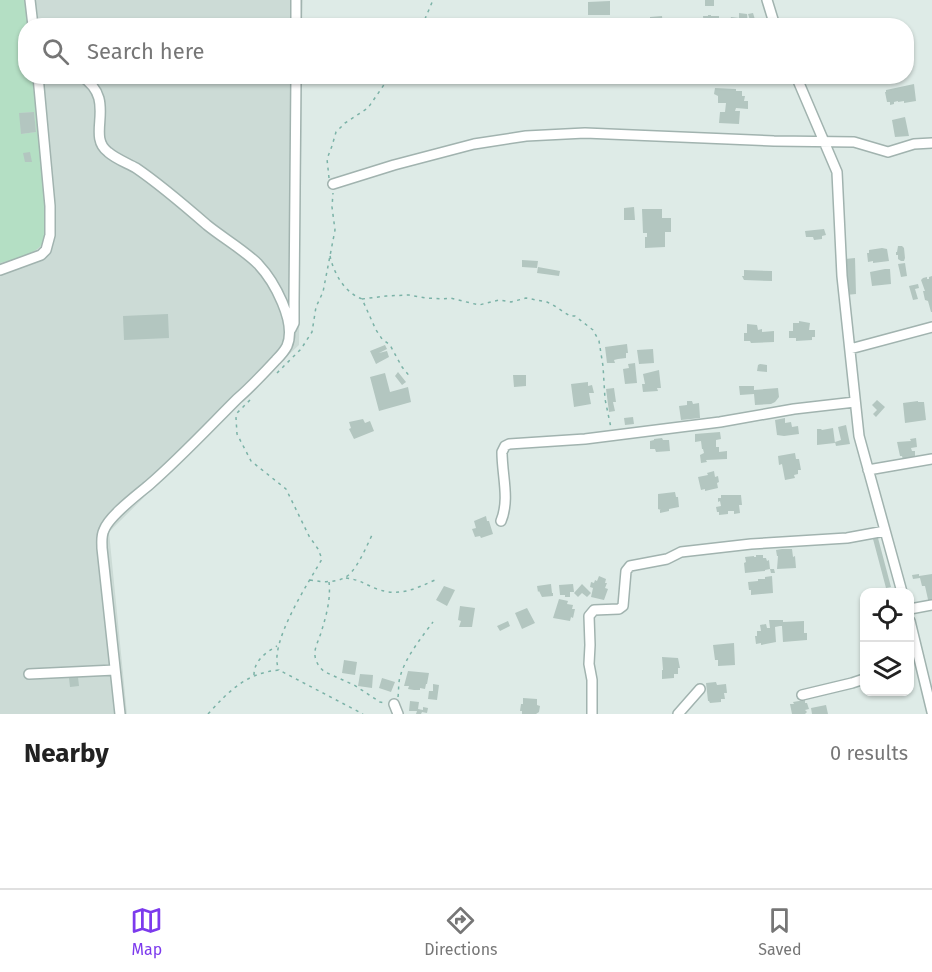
<!DOCTYPE html>
<style>
:root{--surface:#fff;--page:#f2f2f2;--text:#222;--muted:#767676;--line:#e0e0e0;--accent:#7c3aed}
body{margin:0;font-family:"Fira Sans",sans-serif;background:var(--page);color:var(--text)}
.controls{position:absolute;right:18px;bottom:18px;display:grid;overflow:hidden;border-radius:12px;box-shadow:0 2px 4px #0004}
.controls button{width:54px;height:54px;display:grid;place-items:center;padding:0;border:0;border-bottom:2px solid var(--line);background:var(--surface);color:var(--text);font:30px sans-serif}
.list{margin:0;padding:0;list-style:none}
h2{display:flex;justify-content:space-between;align-items:center;height:78px;margin:0;padding:0 24px;font-size:26px}
h2 small{font-size:20px;font-weight:400;color:var(--muted)}
.icon{flex:none;width:33px;height:33px;fill:none;stroke:currentColor;stroke-width:2;stroke-linecap:round;stroke-linejoin:round}
.map{position:relative;flex:none;width:932px;height:714px;overflow:hidden}
.search{position:absolute;background:var(--surface);box-shadow:0 2px 4px #0004;left:18px;right:18px;top:18px;height:66px;display:flex;align-items:center;gap:15px;box-sizing:border-box;padding:0 21px;border-radius:24px;color:var(--muted);font-size:22px}
.sheet{height:174px;background:var(--surface)}
nav{display:flex;justify-content:space-around;align-items:center;box-sizing:border-box;height:84px;border-top:2px solid var(--line);background:var(--surface);font-size:16px;color:var(--muted)}
nav a{display:grid;justify-items:center;gap:3px}
nav .on{color:var(--accent)}
.map>svg:first-child{display:block}
.built{fill:#ccdbd6}
.green{fill:#b4dfc4;fill-rule:evenodd}
.building{fill:#b3c6c0}
.lines{fill:none;stroke-linecap:round;stroke-linejoin:round}
.minor-casing{stroke:#a1b3af;stroke-width:12}
.path{stroke:#7bb2a7;stroke-width:1.5;stroke-dasharray:3 4.5;stroke-linecap:butt}
.minor{stroke:#fff;stroke-width:9}
</style>
<div class="map">
<svg width="932" height="714" viewBox="0 0 932 714">
<rect width="100%" height="100%" fill="#deebe7"/>
<!-- built -->
<path class="built" d="M0,0H303L302,25L26,26V76L302,77L299,345L268,374L109,532L127,714H0Z"/>
<!-- green -->
<path class="green" d="M0,0H27L29,25L26,26V76L34,77C39,126 46,176 44,226C44,232 45,239 42,244C36,254 11,260 0,263ZM34,112L36,132L21,134L20,113Z"/>
<!-- building -->
<path class="building" d="M705,0H714V6H705Z
M610,1V15H588V2Z
M739,13L747,14L748,26H724V22L730,21L731,17L739,18Z
M753,13L757,26H752L748,14Z
M708,15H711V16H719V26H704L703,16H708Z
M662,16L663,26H650V17Z
M678,18V26H666V19Z
M914,84L916,101L904,103V101L898,102V101L894,102V104L890,105V102H887L885,92H886V90Z
M715,88L736,89V91H742V96H745L744,101H748V109L736,108L735,111H740L739,124L719,123L720,112H725L726,103H718V96L714,94Z
M34,112L36,132L21,134L19,113Z
M905,117L909,136L895,137L892,120Z
M30,152L32,162H25L23,153Z
M634,207L635,220H624V208Z
M642,209H662V218H671V232H665V247L645,248V237H647V233H643Z
M824,229L826,235L822,236V239L814,240L813,237H806L805,231Z
M898,246H902L904,248L905,258L904,261H901L898,259V255H896V252H897Z
M882,248L887,249L889,261L873,263V261L868,262L867,253H869V250Z
M855,258L856,294L846,295L845,259Z
M522,260L538,261L537,268L522,267Z
M905,263L907,276L901,277L898,264Z
M538,267L560,271L559,276L537,273Z
M885,269H890L891,284L872,286L870,272Z
M744,270L772,271V281L744,280L742,276H744Z
M932,276V312H931L928,301L925,300L923,291H925L921,280L923,278L927,277V279H929V277Z
M918,284L919,288L915,289L918,299L913,300L909,286Z
M168,314L169,338L124,340L123,316Z
M799,321L810,323L809,330H815V337H812V340L796,341V338H789V331H793V323H799Z
M747,324L757,325L758,330L762,329V332L774,331V342L751,343L750,341H744V333H747Z
M627,344L628,353H626V358L618,359L614,360L615,363H607L605,347Z
M385,345L387,349L379,353L387,351L389,357L376,364L370,351Z
M653,349L654,363L639,364L637,350Z
M635,363L637,383L625,384L623,369L629,368L628,364Z
M760,364L767,365V372L757,371L758,365Z
M659,370L661,388H657L658,391L643,392L642,384H645L643,374Z
M398,372L406,382L402,385L395,376Z
M385,373L390,392L408,387L411,402L379,411L370,377Z
M513,375H526V386L514,387Z
M588,382V386L592,385L594,393H589L591,404L574,407L571,384Z
M739,386H754V390L778,388L779,397L775,402L771,404L755,405L754,394L740,395Z
M614,388L616,402H613L615,411L609,412L606,389Z
M877,400L885,407L876,417L873,414L877,410L872,405Z
M687,401H692L693,404L699,403L700,418L681,420L679,406L687,405Z
M918,401V402H924L926,420L905,423L903,403Z
M633,417L634,424L625,425L624,418Z
M785,418V423L791,422L792,427L798,426L799,434L784,436L777,435L775,420Z
M363,419L365,423L370,421L374,431L354,439L349,429L351,428L349,422Z
M846,425L850,444L836,446L835,442L841,440L838,427Z
M833,428L835,443L817,445V429H821L822,430Z
M720,432L721,439L716,440V447H719V452L727,451V459L706,460L707,462L701,463L700,455L704,453L703,449H702L701,441L695,442V434Z
M662,438L663,440H669L670,451L656,452L655,449H650V441L654,440V439Z
M916,438L917,447L911,448L912,451H915V459L903,460L902,456H900L897,442L911,441L910,439Z
M795,453L796,459H799L801,470H798V474L794,475L795,478L785,480L782,464L779,465L778,456Z
M714,471L715,477L718,476L719,482L717,483L718,488L705,491V489L701,490L698,477L708,475L707,473Z
M675,492L676,497H678L679,507L669,509V511L660,513V510H661L658,509V494Z
M721,495H741L742,505H739L740,513L734,514V511H728V514L719,515V512H717L716,507L721,506L720,501L718,502V498H721Z
M486,516L487,521H489L493,534L481,538L480,536L475,537L472,529L476,528L474,521Z
M878,538L891,587L886,588L873,539Z
M782,549H792L793,557L795,556L796,568L777,569L778,556H777L776,550Z
M756,555H763V558H766L767,561L769,560L770,569H774L775,573H771L770,569L765,570V571L745,573L744,563L746,562L745,557L754,556V557H756Z
M919,574V576L932,574V603L929,604L925,586H922L920,578L913,579L912,575Z
M599,576L606,579L605,583H607L605,588L608,589L604,600L591,597L593,588L590,587L591,582L594,583L595,580L597,581Z
M772,576L773,593L751,595V590H749L748,582L758,581V579H765V577Z
M551,584L552,593H553V596L542,597L539,591L538,592L537,586Z
M573,584L574,592H570V597H565V595H560L559,585Z
M582,584L591,593L587,597L582,593L578,597L574,593Z
M444,586L455,590L447,606L436,600Z
M559,599L568,601L567,604L573,605L572,609H575L573,618L571,617L570,621L553,618Z
M460,606L475,608L472,627H459L461,621L458,620Z
M527,608L535,623L522,629L515,613Z
M769,620H783V622L804,621V633H807V640L783,642L782,626H780L775,627L776,642L761,645V643L756,644L755,636H757V631H761L760,625L766,624L767,628H770Z
M508,621L510,626L500,631L497,626Z
M734,643L735,665L718,666V660H715L713,645Z
M662,657L678,658L680,668H678V674H674V678L662,679V670H663Z
M344,660L357,662L355,675L342,673Z
M408,671L429,673L427,684H426L425,689L420,688V690H414L408,689L409,686H404Z
M360,674L373,675L372,688L358,686Z
M78,677L79,686L70,687L69,678Z
M382,678L395,682L391,692L379,688Z
M716,682L717,685L726,684L727,693H724L725,699H721V702L710,703L709,701H708L706,683Z
M433,684L439,685L437,700L428,699L429,691H433Z
M523,698L537,699V705L540,706L539,712L536,714H522V711H520L521,704H523Z
M805,700V703H807L809,709L805,710L807,712L805,714H792L790,704H794L793,702Z
M410,701L419,702L418,709L423,710V707L428,708L427,713L422,712L421,714H416L417,711H409Z
M826,705L828,714H812L811,708Z"/>
<g class="lines">
<defs>
<path id="minor" d="M30,0L33,26
M767,0L775,26
M296,26V0
M81,76C119,100 85,135 108,152C116,159 127,163 136,168C161,185 184,205 207,225C223,238 244,250 258,264C274,281 297,322 287,346C284,352 280,356 276,360C263,374 251,387 237,399C208,428 180,458 149,485C137,495 109,516 104,530C101,536 102,541 102,548L120,714
M796,76L837,172L842,276L859,436L902,592
M333,184L394,165L474,144L526,136L585,133L774,141L854,142L888,152L914,144L932,143
M0,270L41,255L46,250L50,235V206L38,76
M291,329L294,323V303L296,76
M850,349L932,327
M868,470L932,459
M501,521C510,499 502,476 502,452L505,446L509,444L585,439L720,422L794,409L855,402
M910,609L932,605
M910,621L932,712
M29,674L115,670
M802,695L852,683L864,679
M394,704L398,714
M592,714V680L589,664L590,645L589,616L594,610L619,609L623,606L626,571L630,566L667,559L681,552L751,544L847,538L885,531
M678,714L700,689"/>
</defs>
<!-- minor casing -->
<use href="#minor" class="minor-casing"/>
<!-- path -->
<path class="path" d="M422,26L433,0
M329,178L327,159L332,146L336,132L345,123L368,108L390,76
M330,256C334,274 345,293 362,299L376,330L382,339L390,345L402,367L411,378
M362,299L386,296L409,295L426,298L443,299L450,298L479,305L499,300L511,302L526,298L547,302L553,305L570,316H575L593,330L599,341L603,366L605,399L611,428
M277,373L301,349L312,332L316,307L323,292L335,230L332,207L333,193
M250,400L237,413L236,418L237,434L251,461L286,489L309,536L318,549L322,559C309,582 267,645 279,670
M346,578C361,580 364,584 377,589C399,597 415,589 435,580
M310,580C321,582 334,583 344,578C356,573 367,545 373,533
M329,582C331,600 326,616 321,633C319,639 316,645 315,651C314,659 318,667 325,672L354,685L380,702L386,703
M254,675C254,661 265,653 277,646
M398,697C399,690 398,684 400,677C405,658 421,638 433,622
M208,714C229,691 246,673 279,670L363,714"/>
<!-- minor -->
<use href="#minor" class="minor"/>
</g>
</svg>
<div class="controls">
<button><svg class="icon" aria-label="locate" viewBox="0 0 24 24"><circle cx="12" cy="12" r="6"/><path d="M12 2v4M12 18v4M2 12h4M18 12h4"/></svg></button>
<button><svg class="icon" aria-label="layers" viewBox="0 0 24 24"><path d="M12 4l9 5-9 5-9-5zM3 14l9 5 9-5"/></svg></button>
</div>
<div class="search"><svg class="icon" aria-label="search" viewBox="0 0 24 24"><circle cx="10" cy="10" r="6"/><path d="M15 15l6 6"/></svg>Search here</div>
</div>
<section class="sheet">
<h2>Nearby<small>0 results</small></h2>
<ul class="list">
</ul>
</section>
<nav>
<a class="on"><svg class="icon" aria-label="map" viewBox="0 0 24 24"><path d="M3 6l6-2 6 2 6-2v14l-6 2-6-2-6 2zM9 4v14M15 6v14"/></svg>Map</a>
<a><svg class="icon" aria-label="directions" viewBox="0 0 24 24"><path d="M12 3l9 9-9 9-9-9zM9 14v-3h6M13 9l2 2-2 2"/></svg>Directions</a>
<a><svg class="icon" aria-label="saved" viewBox="0 0 24 24"><path d="M7 4h10v16l-5-4-5 4z"/></svg>Saved</a>
</nav>
